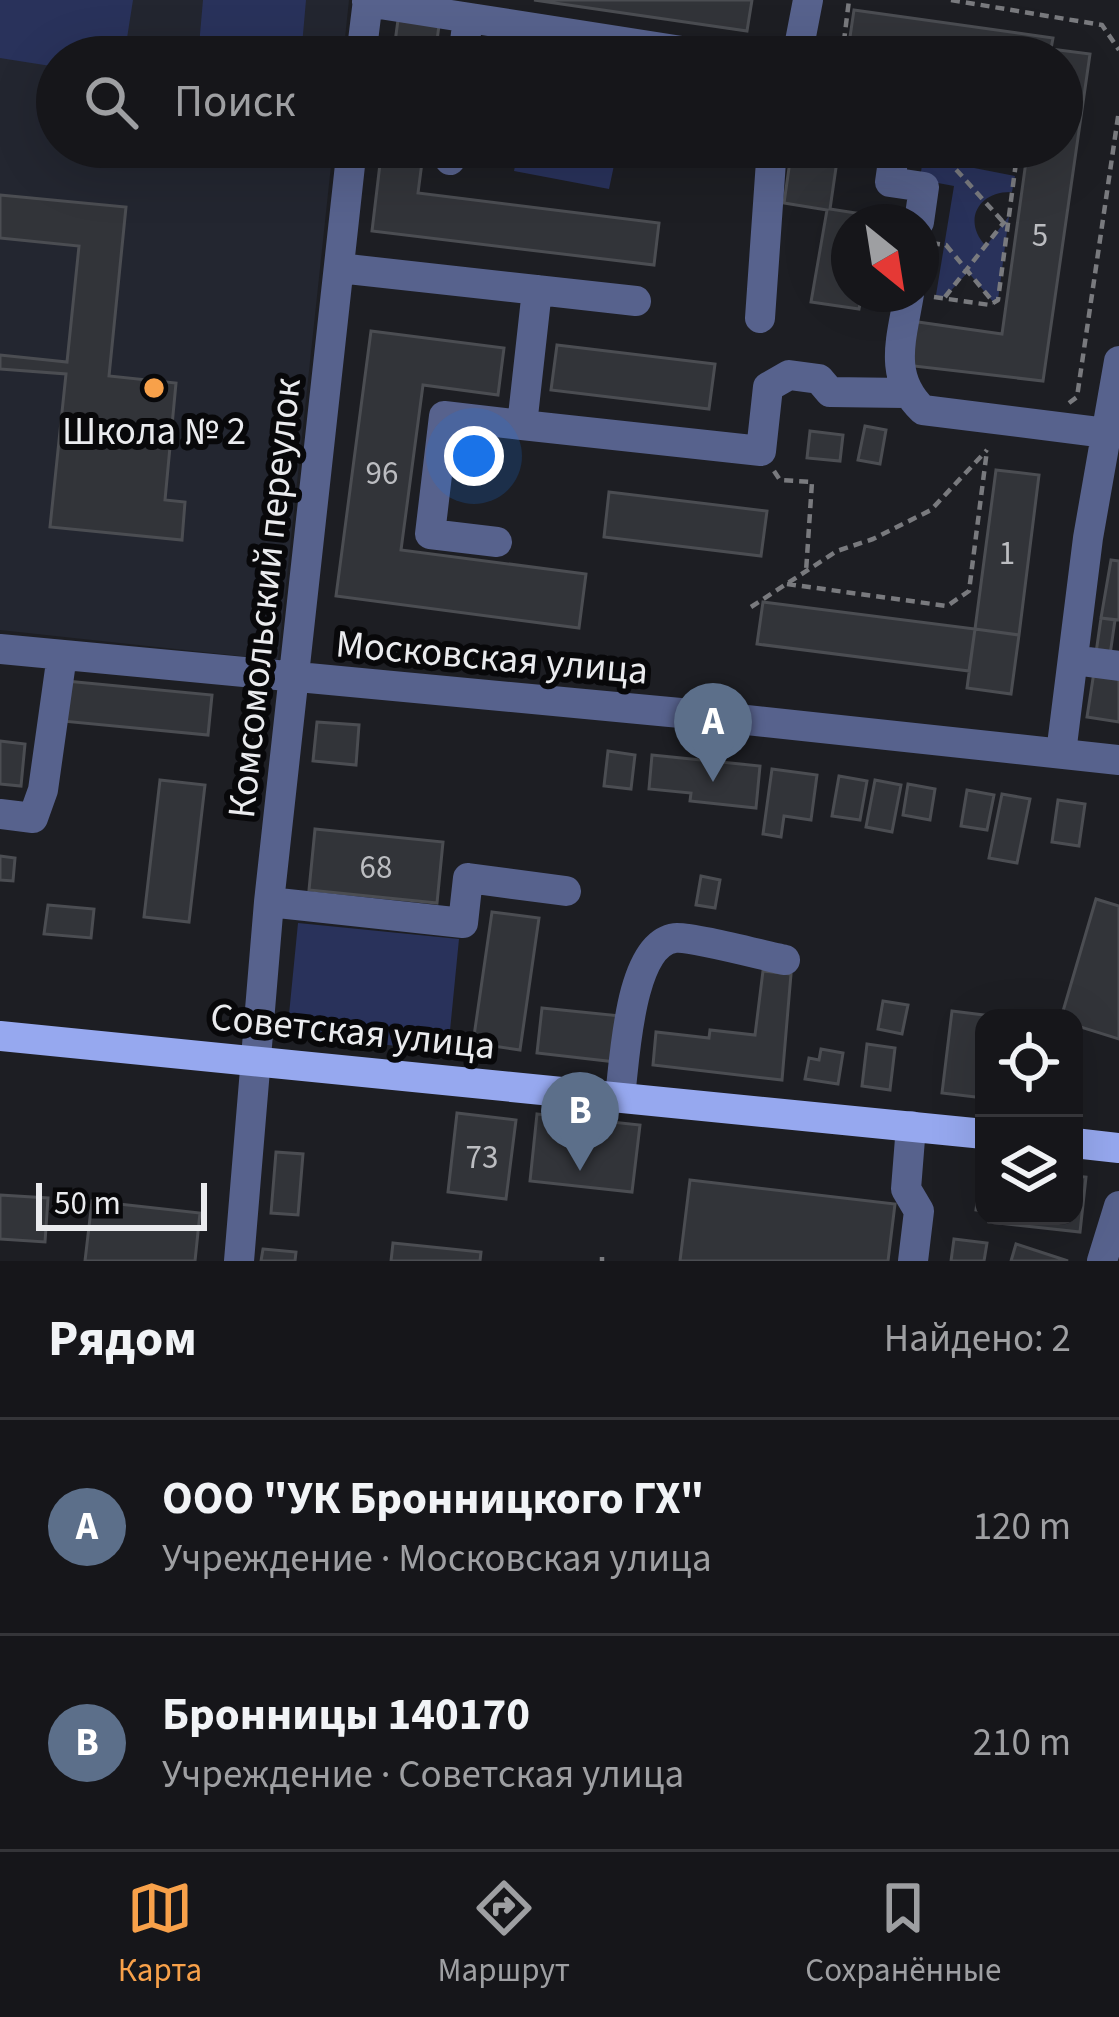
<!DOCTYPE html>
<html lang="ru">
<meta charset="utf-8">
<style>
:root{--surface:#16161a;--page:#232327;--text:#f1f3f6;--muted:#9e9fa2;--line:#353539;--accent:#f8a14a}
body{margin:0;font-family:"Source Sans 3",sans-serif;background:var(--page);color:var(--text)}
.controls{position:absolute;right:36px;bottom:36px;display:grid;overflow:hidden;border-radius:24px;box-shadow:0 12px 48px #0002}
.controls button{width:108px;height:108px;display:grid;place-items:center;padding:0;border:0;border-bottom:3px solid var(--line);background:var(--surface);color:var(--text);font:60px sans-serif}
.compass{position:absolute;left:831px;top:204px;width:108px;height:108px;border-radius:50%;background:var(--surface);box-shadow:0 12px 48px #0002;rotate:150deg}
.scale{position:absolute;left:36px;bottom:30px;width:171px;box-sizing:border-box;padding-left:12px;border:6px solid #eaebee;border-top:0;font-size:33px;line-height:42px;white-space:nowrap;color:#eaebee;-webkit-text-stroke:9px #08080a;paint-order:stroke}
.you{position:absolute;left:474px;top:456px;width:42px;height:42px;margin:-30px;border:9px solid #fff;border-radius:50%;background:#1a73e8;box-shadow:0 0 0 18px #1a73e833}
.badge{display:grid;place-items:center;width:78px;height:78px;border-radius:50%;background:var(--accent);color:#fff;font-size:39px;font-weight:700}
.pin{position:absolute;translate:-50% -99px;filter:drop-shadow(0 3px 6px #0008)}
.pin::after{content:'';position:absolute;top:63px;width:42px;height:36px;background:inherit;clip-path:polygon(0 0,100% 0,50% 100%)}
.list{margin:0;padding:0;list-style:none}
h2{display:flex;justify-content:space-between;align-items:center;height:156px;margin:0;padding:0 48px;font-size:51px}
h2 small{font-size:39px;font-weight:400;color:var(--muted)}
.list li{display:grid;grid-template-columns:78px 1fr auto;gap:36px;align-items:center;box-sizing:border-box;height:216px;padding:0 48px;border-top:3px solid var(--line)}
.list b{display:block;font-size:45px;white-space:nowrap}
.list p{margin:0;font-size:39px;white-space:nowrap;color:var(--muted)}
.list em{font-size:39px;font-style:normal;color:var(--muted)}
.icon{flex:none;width:66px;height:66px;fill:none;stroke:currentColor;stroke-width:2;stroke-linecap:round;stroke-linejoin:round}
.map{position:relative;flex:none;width:1119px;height:1261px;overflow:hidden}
.search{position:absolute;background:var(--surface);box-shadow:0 12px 48px #0002;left:36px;right:36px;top:36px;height:132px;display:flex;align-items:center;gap:30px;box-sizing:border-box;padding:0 42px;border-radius:66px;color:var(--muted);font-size:45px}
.sheet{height:588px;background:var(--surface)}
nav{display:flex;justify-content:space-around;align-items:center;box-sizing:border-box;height:168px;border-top:3px solid var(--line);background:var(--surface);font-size:33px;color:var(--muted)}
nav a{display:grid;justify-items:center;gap:6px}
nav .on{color:var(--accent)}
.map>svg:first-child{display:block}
.built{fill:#232630}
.green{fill:#29325b}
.building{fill:#323439;stroke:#4b4d52;stroke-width:3}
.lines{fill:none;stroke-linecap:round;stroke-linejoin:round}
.path{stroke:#797a7e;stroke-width:4.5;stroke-dasharray:9 6;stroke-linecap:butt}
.minor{stroke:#57628d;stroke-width:30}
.major{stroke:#96a8ef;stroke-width:30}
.poi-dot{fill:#f8a14a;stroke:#08080a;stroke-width:4.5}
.labels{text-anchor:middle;stroke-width:12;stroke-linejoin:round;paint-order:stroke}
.number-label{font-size:33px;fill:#bcbdc1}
.poi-label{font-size:39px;fill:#eaebee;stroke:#08080a}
.street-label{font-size:39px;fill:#eaebee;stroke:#08080a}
</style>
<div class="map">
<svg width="1119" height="1261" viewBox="0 0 1119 1261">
<rect width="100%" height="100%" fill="#1d1e23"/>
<!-- built -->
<path class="built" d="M0,0H349L343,57H57V147H333L278,660L0,630Z"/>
<!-- green -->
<path class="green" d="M0,0H133L124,57H57V67L0,58Z
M203,0H306L301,57H198Z
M519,147H597L617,151L609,189L514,171Z
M923,158L1015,176L1012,192C978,191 962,221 986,246L1009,216L998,300L994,303L968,272L945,297L936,295L954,186L906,177L921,172Z
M298,923L459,939L448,1051L287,1035Z"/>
<!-- building -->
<path class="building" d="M534,0H752L747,31Z
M854,10L1053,38L1051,49L1090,54L1043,381L905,365L911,321L1002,334L1028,147H1062V57H847Z
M398,20L439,25L435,57H393Z
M382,147H424L418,193L659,223L654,265L372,231Z
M792,147H839L830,209L875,216L874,222H849V294H862L859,309L811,302L827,210L784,203Z
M0,195L126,207L109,376L176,383L165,500L185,502L182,540L50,527L66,374L0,369V355L67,362L79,246L0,238Z
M371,331L504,348L498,395L423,385L401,550L586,574L579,628L336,596Z
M557,345L715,364L709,409L551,390Z
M865,426L886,430L880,464L858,460Z
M810,431L843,435L840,461L807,458Z
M996,470L1039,475L1019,635L975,629Z
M609,492L767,511L761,556L604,537Z
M1111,560L1119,561V620L1101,618Z
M763,602L975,629L969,671L757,644Z
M1101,618L1115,620L1110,655L1096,653Z
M975,629L1019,635L1011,694L967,688Z
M1094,672L1119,675V722L1087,717Z
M66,681L212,695L208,735L62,721Z
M317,722L359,725L356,765L313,761Z
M0,741L25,744L21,786L0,784Z
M608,751L635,755L631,789L604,786Z
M652,755L760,766L756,808L690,801L691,793L649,789Z
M772,769L817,775L811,820L784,816L781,837L763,834Z
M839,776L867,781L860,820L832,816Z
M160,780L205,785L189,922L144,917Z
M875,780L901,785L892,832L866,827Z
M908,784L935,789L930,820L903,815Z
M967,790L994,795L987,830L961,826Z
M1002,794L1030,799L1017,863L989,858Z
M1058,800L1085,804L1079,846L1052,842Z
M315,829L443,842L437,903L309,890Z
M0,856L15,858L13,881L0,880Z
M701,876L720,880L715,908L696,905Z
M1096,899L1119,906V1039L1074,1025V1018H1061Z
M48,905L94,909L91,938L44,934Z
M492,912L539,918L520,1050L473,1043Z
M763,971L791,974L782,1080L653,1065L656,1032L709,1038L710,1030L755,1035Z
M883,1001L908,1005L902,1034L878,1029Z
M542,1008L621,1016L616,1062L537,1053Z
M952,1011L1000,1017L984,1018V1098L942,1093Z
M867,1044L895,1048L890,1090L862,1086Z
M821,1049L843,1053L838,1084L805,1079L809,1058L819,1060Z
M457,1113L516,1120L506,1199L448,1192Z
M537,1114L640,1125L632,1192L530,1181Z
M276,1152L303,1154L298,1215L271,1213Z
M1074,1176L1086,1177L1080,1232L989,1222L990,1216H1074Z
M980,1178H984V1211L976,1210Z
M690,1180L895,1204L888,1261H680Z
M0,1195L48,1198L45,1242L0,1239Z
M92,1201L200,1213L195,1261H85Z
M954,1239L987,1243L984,1261H951Z
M393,1243L481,1252L480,1261H391Z
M1016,1244L1068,1261H1011Z
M263,1249L296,1252L295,1261H261Z"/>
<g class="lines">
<!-- path -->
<path class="path" d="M951,0L1102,25L1119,50
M842,57L849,0
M929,159L952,165L1004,223
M931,243L946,245L994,303
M934,297L990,305L998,300L1018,147
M945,297L1005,221
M1069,403L1077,397L1119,110
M774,471L780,480L812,482L806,572
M787,584L947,606L969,591L987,450
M751,607L837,551L873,539L931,510L987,450
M602,1257V1261"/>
<!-- minor -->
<path class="minor" d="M367,2L720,57
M361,57L368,0
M463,57L468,18
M797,57L808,0
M895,147L890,182L924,187L919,222
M450,160L451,147
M339,268L636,301
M909,294C902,338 887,376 923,410L1106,433
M760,318L772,147
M522,425L761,451L768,387L789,375L819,379L830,392L905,393
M497,542L430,534L444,416L522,425L537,290
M0,649L691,714L1119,760
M1073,660L1119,666
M1061,753L1088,538L1119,361
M0,814L33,818L43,790L62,655
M269,902L463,923L468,878L566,891
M620,1096C625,1060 629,944 675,938C690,936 765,956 785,960
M911,1126L906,1189L919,1211L913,1261
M239,1261L269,902L352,147
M1102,1261L1119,1206"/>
<!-- major -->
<path class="major" d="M0,1036L984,1134
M1074,1143L1119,1148"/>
</g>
<!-- markers -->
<circle class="poi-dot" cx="154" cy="388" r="12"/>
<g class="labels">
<!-- number labels -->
<g class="number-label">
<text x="1040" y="246">5</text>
<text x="382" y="484">96</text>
<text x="1007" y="564">1</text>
<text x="376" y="878">68</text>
<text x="482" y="1168">73</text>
</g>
<!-- poi labels -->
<g class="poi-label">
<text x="154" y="444">Школа № 2</text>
</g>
<!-- street labels -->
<g class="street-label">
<text transform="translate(263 598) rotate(-84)" y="14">Комсомольский переулок</text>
<text transform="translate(492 656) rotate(5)" y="14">Московская улица</text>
<text transform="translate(353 1030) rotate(6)" y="14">Советская улица</text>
</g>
</g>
</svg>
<div class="controls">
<button><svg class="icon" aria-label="locate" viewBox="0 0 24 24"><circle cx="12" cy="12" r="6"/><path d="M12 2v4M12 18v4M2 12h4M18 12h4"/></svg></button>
<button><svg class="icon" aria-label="layers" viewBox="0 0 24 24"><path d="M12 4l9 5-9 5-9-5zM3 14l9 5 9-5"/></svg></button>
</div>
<svg class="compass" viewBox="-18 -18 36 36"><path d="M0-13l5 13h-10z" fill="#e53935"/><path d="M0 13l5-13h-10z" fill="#9e9fa2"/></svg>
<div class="scale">50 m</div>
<div class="you"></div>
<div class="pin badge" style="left:713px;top:782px;background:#5c6f8a">A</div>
<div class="pin badge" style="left:580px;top:1171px;background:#5c6f8a">B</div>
<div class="search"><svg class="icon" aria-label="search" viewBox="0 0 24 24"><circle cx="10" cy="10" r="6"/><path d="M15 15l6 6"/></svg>Поиск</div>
</div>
<section class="sheet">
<h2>Рядом<small>Найдено: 2</small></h2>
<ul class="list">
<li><span class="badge" style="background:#5c6f8a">A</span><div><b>ООО &quot;УК Бронницкого ГХ&quot;</b><p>Учреждение · Московская улица</p></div><em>120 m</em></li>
<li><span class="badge" style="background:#5c6f8a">B</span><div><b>Бронницы 140170</b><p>Учреждение · Советская улица</p></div><em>210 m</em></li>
</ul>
</section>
<nav>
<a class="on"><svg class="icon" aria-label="map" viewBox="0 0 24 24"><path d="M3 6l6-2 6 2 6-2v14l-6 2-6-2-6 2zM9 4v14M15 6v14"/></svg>Карта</a>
<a><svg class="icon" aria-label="directions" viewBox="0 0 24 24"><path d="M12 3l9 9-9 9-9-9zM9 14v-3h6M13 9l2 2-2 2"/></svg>Маршрут</a>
<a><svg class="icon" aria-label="saved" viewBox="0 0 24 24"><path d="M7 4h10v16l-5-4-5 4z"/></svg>Сохранённые</a>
</nav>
